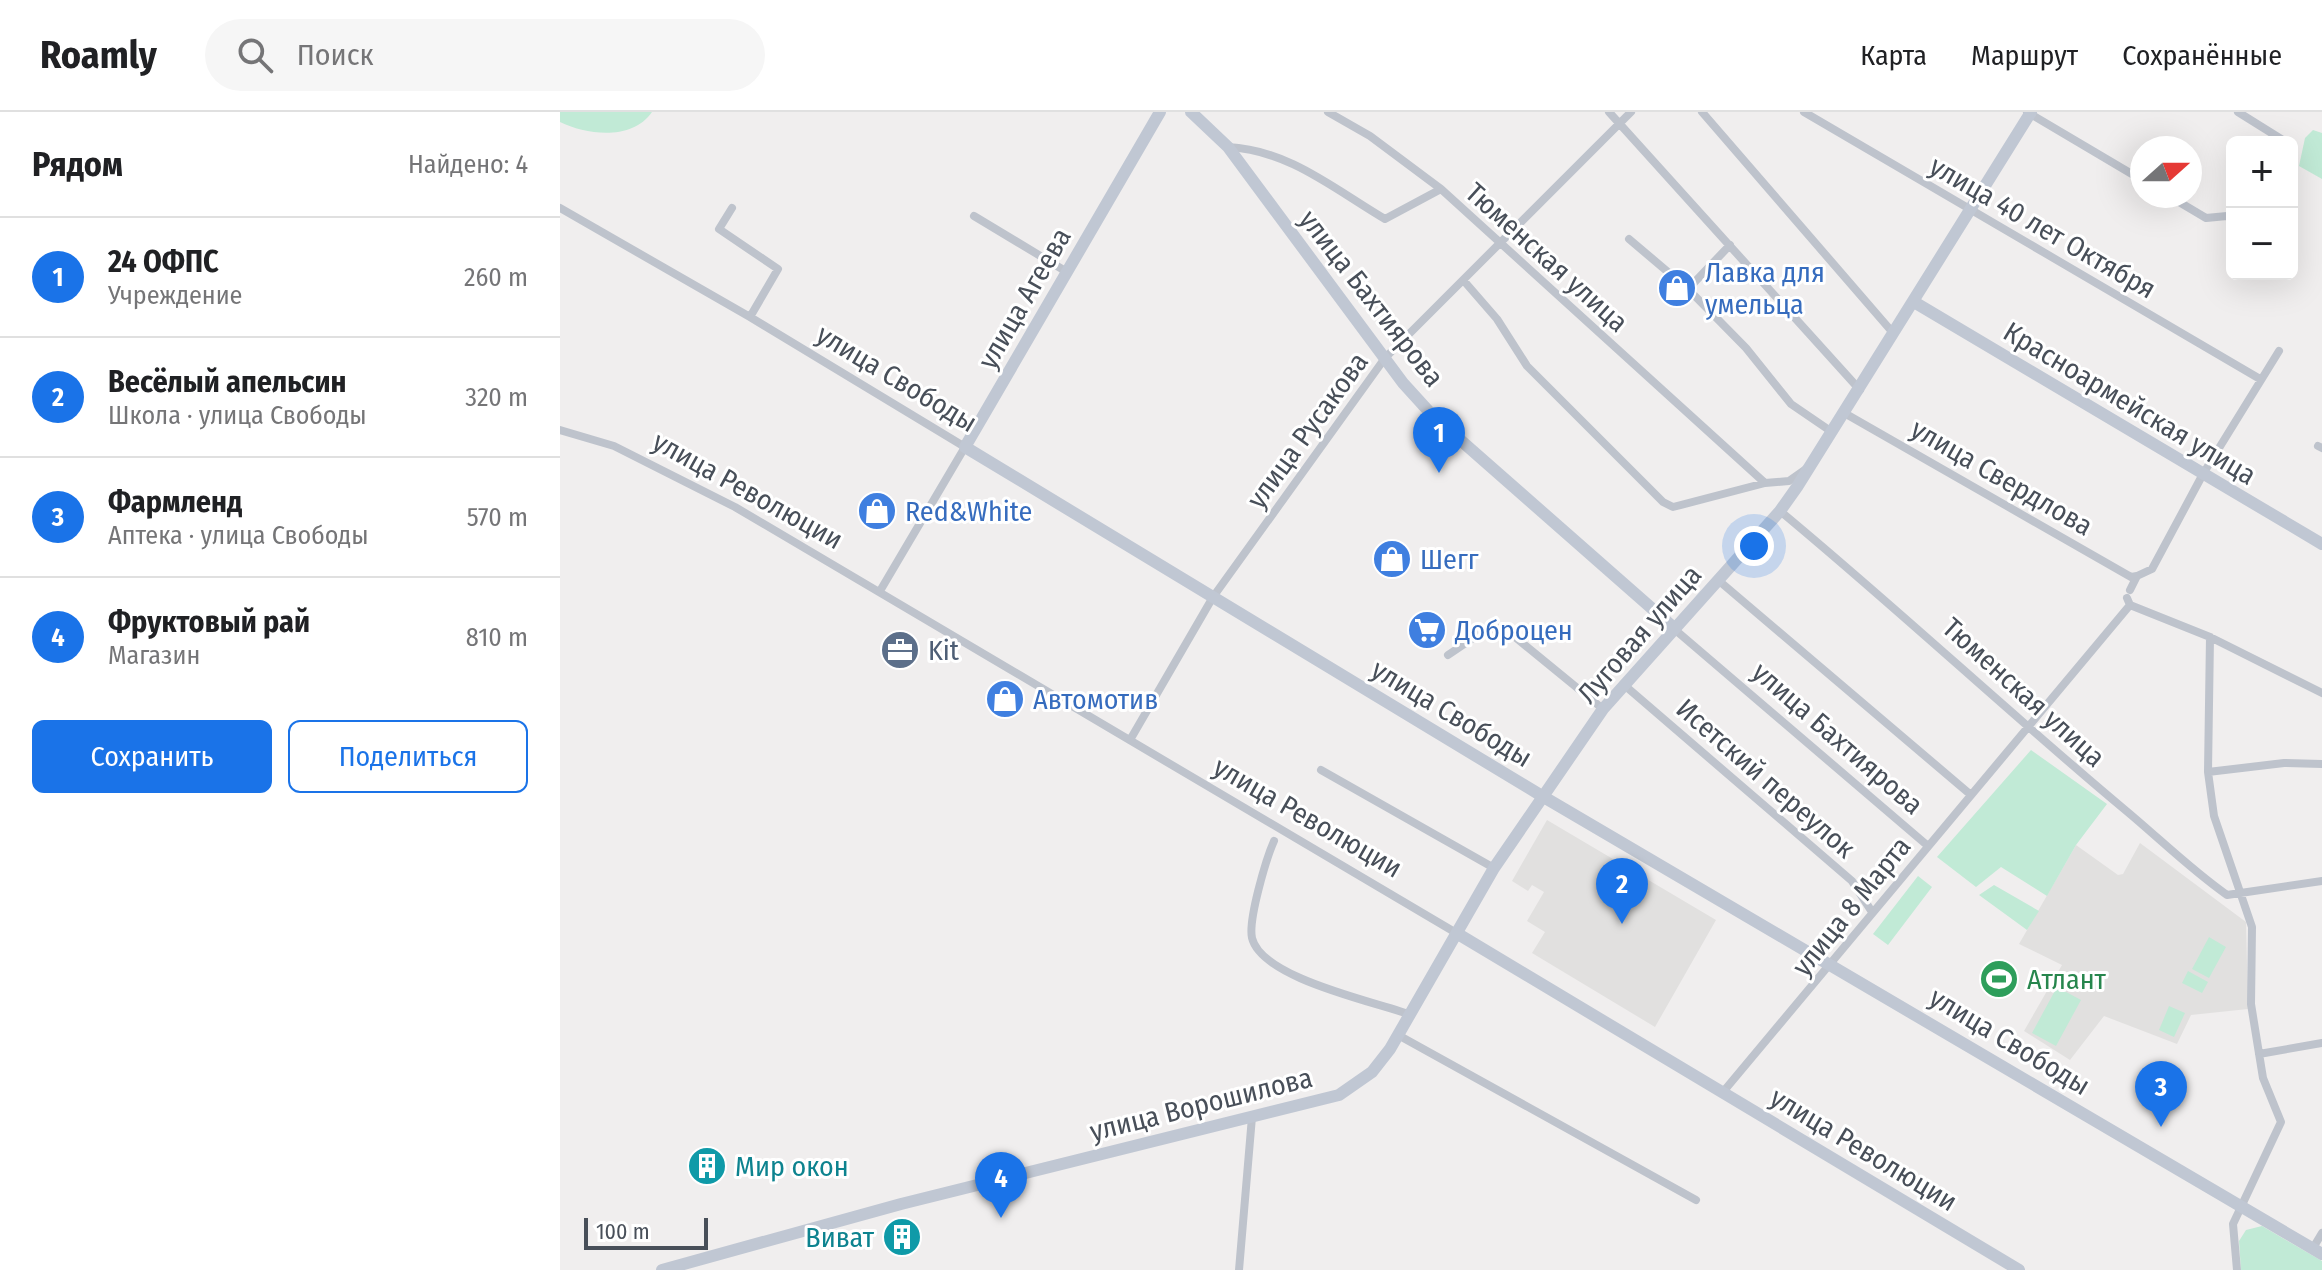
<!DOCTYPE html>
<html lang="ru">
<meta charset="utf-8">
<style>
:root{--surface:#fff;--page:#f6f6f6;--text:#202124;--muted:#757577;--line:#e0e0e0;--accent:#1a73e8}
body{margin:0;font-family:"Fira Sans Condensed",sans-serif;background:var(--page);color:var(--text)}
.controls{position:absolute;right:24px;top:24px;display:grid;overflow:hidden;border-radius:12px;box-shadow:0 8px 32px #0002}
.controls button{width:72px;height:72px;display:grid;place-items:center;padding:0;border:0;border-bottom:2px solid var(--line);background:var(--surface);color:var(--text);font:40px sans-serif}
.compass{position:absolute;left:1570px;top:24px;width:72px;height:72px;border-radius:50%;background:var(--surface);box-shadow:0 8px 32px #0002;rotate:69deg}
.scale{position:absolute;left:24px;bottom:20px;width:124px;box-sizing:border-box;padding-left:8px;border:4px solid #484f59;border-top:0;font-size:22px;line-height:28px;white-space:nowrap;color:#484f59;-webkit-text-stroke:6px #fff;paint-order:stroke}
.you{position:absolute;left:1194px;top:434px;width:28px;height:28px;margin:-20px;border:6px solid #fff;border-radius:50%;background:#1a73e8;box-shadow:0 0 0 12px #1a73e833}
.badge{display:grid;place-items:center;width:52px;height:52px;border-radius:50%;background:var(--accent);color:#fff;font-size:26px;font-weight:700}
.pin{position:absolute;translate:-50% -66px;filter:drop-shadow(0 2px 4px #0008)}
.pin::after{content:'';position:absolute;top:42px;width:28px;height:24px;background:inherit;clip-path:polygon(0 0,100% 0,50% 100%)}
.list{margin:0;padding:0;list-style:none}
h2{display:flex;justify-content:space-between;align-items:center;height:104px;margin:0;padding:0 32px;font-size:34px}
h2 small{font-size:26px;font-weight:400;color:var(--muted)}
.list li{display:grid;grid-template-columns:52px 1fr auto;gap:24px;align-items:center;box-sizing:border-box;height:120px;padding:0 32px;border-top:2px solid var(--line)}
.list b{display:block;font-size:30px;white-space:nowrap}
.list p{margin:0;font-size:26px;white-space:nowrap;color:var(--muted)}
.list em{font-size:26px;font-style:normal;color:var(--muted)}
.actions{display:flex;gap:16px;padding:24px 32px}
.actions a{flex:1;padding:18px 0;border:2px solid var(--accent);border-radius:12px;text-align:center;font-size:28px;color:var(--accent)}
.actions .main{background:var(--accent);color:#fff}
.icon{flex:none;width:44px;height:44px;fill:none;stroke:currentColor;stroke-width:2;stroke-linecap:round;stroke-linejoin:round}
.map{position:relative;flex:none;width:1762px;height:1158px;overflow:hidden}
header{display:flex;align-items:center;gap:48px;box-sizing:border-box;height:112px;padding:0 40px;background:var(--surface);border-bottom:2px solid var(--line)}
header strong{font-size:38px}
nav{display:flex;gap:44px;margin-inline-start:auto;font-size:28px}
.search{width:560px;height:72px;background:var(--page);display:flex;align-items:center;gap:20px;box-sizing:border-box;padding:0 28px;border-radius:44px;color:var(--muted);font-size:30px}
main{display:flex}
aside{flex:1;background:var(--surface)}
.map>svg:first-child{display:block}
.education{fill:#e1e0df}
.green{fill:#c1ead6}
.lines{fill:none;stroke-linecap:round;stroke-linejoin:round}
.street{stroke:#bec3cc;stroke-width:8}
.secondary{stroke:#c0c7d3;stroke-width:12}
.labels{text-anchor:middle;stroke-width:6;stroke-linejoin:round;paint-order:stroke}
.street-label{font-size:28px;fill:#484f59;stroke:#fff}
.shop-label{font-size:28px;fill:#366cbe;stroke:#fff;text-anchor:start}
.service-label{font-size:28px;fill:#4e5e75;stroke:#fff;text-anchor:start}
.leisure-label{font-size:28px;fill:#27864d;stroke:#fff;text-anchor:start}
.culture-label{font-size:28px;fill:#0d838f;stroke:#fff;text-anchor:start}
</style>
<header>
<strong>Roamly</strong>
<div class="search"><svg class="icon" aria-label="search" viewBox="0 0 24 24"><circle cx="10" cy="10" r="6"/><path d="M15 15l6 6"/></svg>Поиск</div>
<nav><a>Карта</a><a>Маршрут</a><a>Сохранённые</a></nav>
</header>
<main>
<aside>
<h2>Рядом<small>Найдено: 4</small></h2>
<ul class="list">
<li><span class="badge">1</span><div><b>24 ОФПС</b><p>Учреждение</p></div><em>260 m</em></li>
<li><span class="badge">2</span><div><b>Весёлый апельсин</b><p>Школа · улица Свободы</p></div><em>320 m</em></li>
<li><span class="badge">3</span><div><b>Фармленд</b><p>Аптека · улица Свободы</p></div><em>570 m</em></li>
<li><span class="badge">4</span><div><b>Фруктовый рай</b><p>Магазин</p></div><em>810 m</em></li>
</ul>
<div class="actions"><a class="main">Сохранить</a><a>Поделиться</a></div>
</aside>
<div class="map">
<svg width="1762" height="1158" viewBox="0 0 1762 1158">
<rect width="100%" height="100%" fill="#f0eeee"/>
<!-- education -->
<path class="education" d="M987,708L1156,808L1095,915L972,841L985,820L967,809L984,780L972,773L968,779L952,769Z
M1580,731L1686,810L1688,897L1631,903L1617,932L1544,904L1510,948L1464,919L1502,853L1459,832L1516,733L1558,763L1563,762Z"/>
<!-- green -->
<path class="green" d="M0,0H92C72,29 27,23 0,10Z
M1753,18L1762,21V67L1739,54L1745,26Z
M1471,638L1547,692L1516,733L1487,784L1441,755L1416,775L1377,745Z
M1358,764L1372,775L1328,833L1313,822Z
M1434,773L1479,799L1467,818L1419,783Z
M1649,825L1666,835L1649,866L1632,857Z
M1628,859L1648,870L1642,881L1622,871Z
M1497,875L1521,888L1496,934L1472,921Z
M1609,894L1625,901L1614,925L1599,918Z
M1702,1114L1762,1149V1158H1681L1679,1129L1686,1118Z"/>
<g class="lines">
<!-- street -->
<path class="street" d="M768,0L810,24L881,77
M1049,0L1300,278
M1142,0L1334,222
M1244,0L1700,267
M1467,0L1582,68
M1678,0L1726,30
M1732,34L1733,35
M668,35C729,38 774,77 825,107L881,77L1205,371L1229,369L1246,357
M1609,84L1646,106L1667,104L1672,107
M0,96L190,205L405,335L320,479
M172,96L159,117L218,157L190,205
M414,104L507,160
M1069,127L1128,177L1186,236L1231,292L1272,320
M904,169L937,207L967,254L1103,390L1113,395L1205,371
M1128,177L1170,133
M1286,302L1571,465L1577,464
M0,318L54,334L175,395L898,822
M1758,334L1762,336
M1220,399C1337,496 1448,600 1564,697C1599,726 1630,757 1667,783L1762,769
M1158,468L1411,683
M1570,478L1577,464L1592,457L1643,362L1719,239
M1570,493L1650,525L1762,581
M1113,516L1368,734
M1650,525L1648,660L1654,704L1692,815L1691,892L1703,966L1721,1010L1673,1112L1677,1158
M888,543L925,518L944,516L1043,597
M1063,572L1292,769L1312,800
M570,628L653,485L825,246L1071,0
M761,658L934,756
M1648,660L1724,651L1762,652
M714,729C706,747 688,808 692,826C702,867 817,890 851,903
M838,923L1136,1088
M1699,942L1762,931
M1163,980L1570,493L1567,486
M1753,1136L1762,1121
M679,1158L692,1005"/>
<!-- secondary -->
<path class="secondary" d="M600,0L405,335L982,684L1762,1142
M631,0L668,35L843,271L873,304L1113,515
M1354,190L1762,432
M898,822L1459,1158
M102,1158L341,1092L779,983L812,960L830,937L934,756L1043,597L1220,399L1237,375L1471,0"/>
</g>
<!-- icons -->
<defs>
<symbol id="shop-disc" viewBox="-11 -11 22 22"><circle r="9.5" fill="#3f7fe0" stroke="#fff"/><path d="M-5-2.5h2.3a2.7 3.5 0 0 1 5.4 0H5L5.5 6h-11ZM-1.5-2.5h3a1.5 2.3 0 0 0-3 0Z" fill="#fff"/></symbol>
<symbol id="supermarket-disc" viewBox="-11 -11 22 22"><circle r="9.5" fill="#3f7fe0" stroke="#fff"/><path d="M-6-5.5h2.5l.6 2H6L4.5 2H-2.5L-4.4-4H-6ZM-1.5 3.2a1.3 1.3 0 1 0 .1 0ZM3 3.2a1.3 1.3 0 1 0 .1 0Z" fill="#fff"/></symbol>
<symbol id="office-disc" viewBox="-11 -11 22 22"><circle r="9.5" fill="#5c6f8a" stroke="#fff"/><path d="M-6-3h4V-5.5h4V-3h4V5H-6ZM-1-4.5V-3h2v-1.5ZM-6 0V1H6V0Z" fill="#fff"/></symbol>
<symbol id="stadium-disc" viewBox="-11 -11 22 22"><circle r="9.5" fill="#2e9e5b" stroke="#fff"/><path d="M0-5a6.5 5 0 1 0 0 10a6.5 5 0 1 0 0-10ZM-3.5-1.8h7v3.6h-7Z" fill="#fff"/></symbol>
<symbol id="building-disc" viewBox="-11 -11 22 22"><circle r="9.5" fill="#0f9aa8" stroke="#fff"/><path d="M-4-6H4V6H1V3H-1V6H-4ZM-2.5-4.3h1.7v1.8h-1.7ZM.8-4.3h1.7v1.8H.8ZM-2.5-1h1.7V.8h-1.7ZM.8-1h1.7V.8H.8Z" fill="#fff"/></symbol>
</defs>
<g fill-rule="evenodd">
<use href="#shop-disc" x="1095" y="154" width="44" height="44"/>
<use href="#shop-disc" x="295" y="377" width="44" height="44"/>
<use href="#shop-disc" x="810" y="425" width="44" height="44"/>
<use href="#supermarket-disc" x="845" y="496" width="44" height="44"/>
<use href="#office-disc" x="318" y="516" width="44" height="44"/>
<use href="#shop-disc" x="423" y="565" width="44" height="44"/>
<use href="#stadium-disc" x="1417" y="845" width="44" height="44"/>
<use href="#building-disc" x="125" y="1032" width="44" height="44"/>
<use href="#building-disc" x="320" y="1103" width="44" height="44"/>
</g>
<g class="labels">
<!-- street labels -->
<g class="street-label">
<text transform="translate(1483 115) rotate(30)" y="10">улица 40 лет Октября</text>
<text transform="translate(987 145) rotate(42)" y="10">Тюменская улица</text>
<text transform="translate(464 186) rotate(-60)" y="10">улица Агеева</text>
<text transform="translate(812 186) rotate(52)" y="10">улица Бахтиярова</text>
<text transform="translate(337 266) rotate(31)" y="10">улица Свободы</text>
<text transform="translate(1570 291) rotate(31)" y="10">Красноармейская улица</text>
<text transform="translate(747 318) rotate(-54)" y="10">улица Русакова</text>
<text transform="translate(1442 365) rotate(30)" y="10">улица Свердлова</text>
<text transform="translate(188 378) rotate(29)" y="10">улица Революции</text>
<text transform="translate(1079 522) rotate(-49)" y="10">Луговая улица</text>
<text transform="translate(1464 580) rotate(42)" y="10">Тюменская улица</text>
<text transform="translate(892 601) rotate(31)" y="10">улица Свободы</text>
<text transform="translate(1278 626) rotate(41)" y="10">улица Бахтиярова</text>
<text transform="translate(1206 666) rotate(41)" y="10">Исетский переулок</text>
<text transform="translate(748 705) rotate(30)" y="10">улица Революции</text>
<text transform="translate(1291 794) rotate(-51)" y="10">улица 8 Марта</text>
<text transform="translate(1450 929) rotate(31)" y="10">улица Свободы</text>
<text transform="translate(641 992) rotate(-14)" y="10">улица Ворошилова</text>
<text transform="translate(1304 1037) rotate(31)" y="10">улица Революции</text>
</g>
<!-- shop labels -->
<g class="shop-label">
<text x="1145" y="170">Лавка для<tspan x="1145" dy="32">умельца</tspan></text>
<text x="345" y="409">Red&amp;White</text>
<text x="860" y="457">Шегг</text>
<text x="895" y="528">Доброцен</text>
<text x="473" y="597">Автомотив</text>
</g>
<!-- service labels -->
<g class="service-label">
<text x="368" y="548">Kit</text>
</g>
<!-- leisure labels -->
<g class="leisure-label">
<text x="1467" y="877">Атлант</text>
</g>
<!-- culture labels -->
<g class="culture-label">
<text x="175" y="1064">Мир окон</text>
<text x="314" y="1135" text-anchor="end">Виват</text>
</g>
</g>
</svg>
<div class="controls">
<button>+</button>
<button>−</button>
</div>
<svg class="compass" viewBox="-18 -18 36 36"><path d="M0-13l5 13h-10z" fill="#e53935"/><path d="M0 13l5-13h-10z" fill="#757577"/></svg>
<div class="scale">100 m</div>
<div class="you"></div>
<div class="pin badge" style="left:879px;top:361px">1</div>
<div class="pin badge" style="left:1062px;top:812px">2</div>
<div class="pin badge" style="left:1601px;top:1015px">3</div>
<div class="pin badge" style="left:441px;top:1106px">4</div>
</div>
</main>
